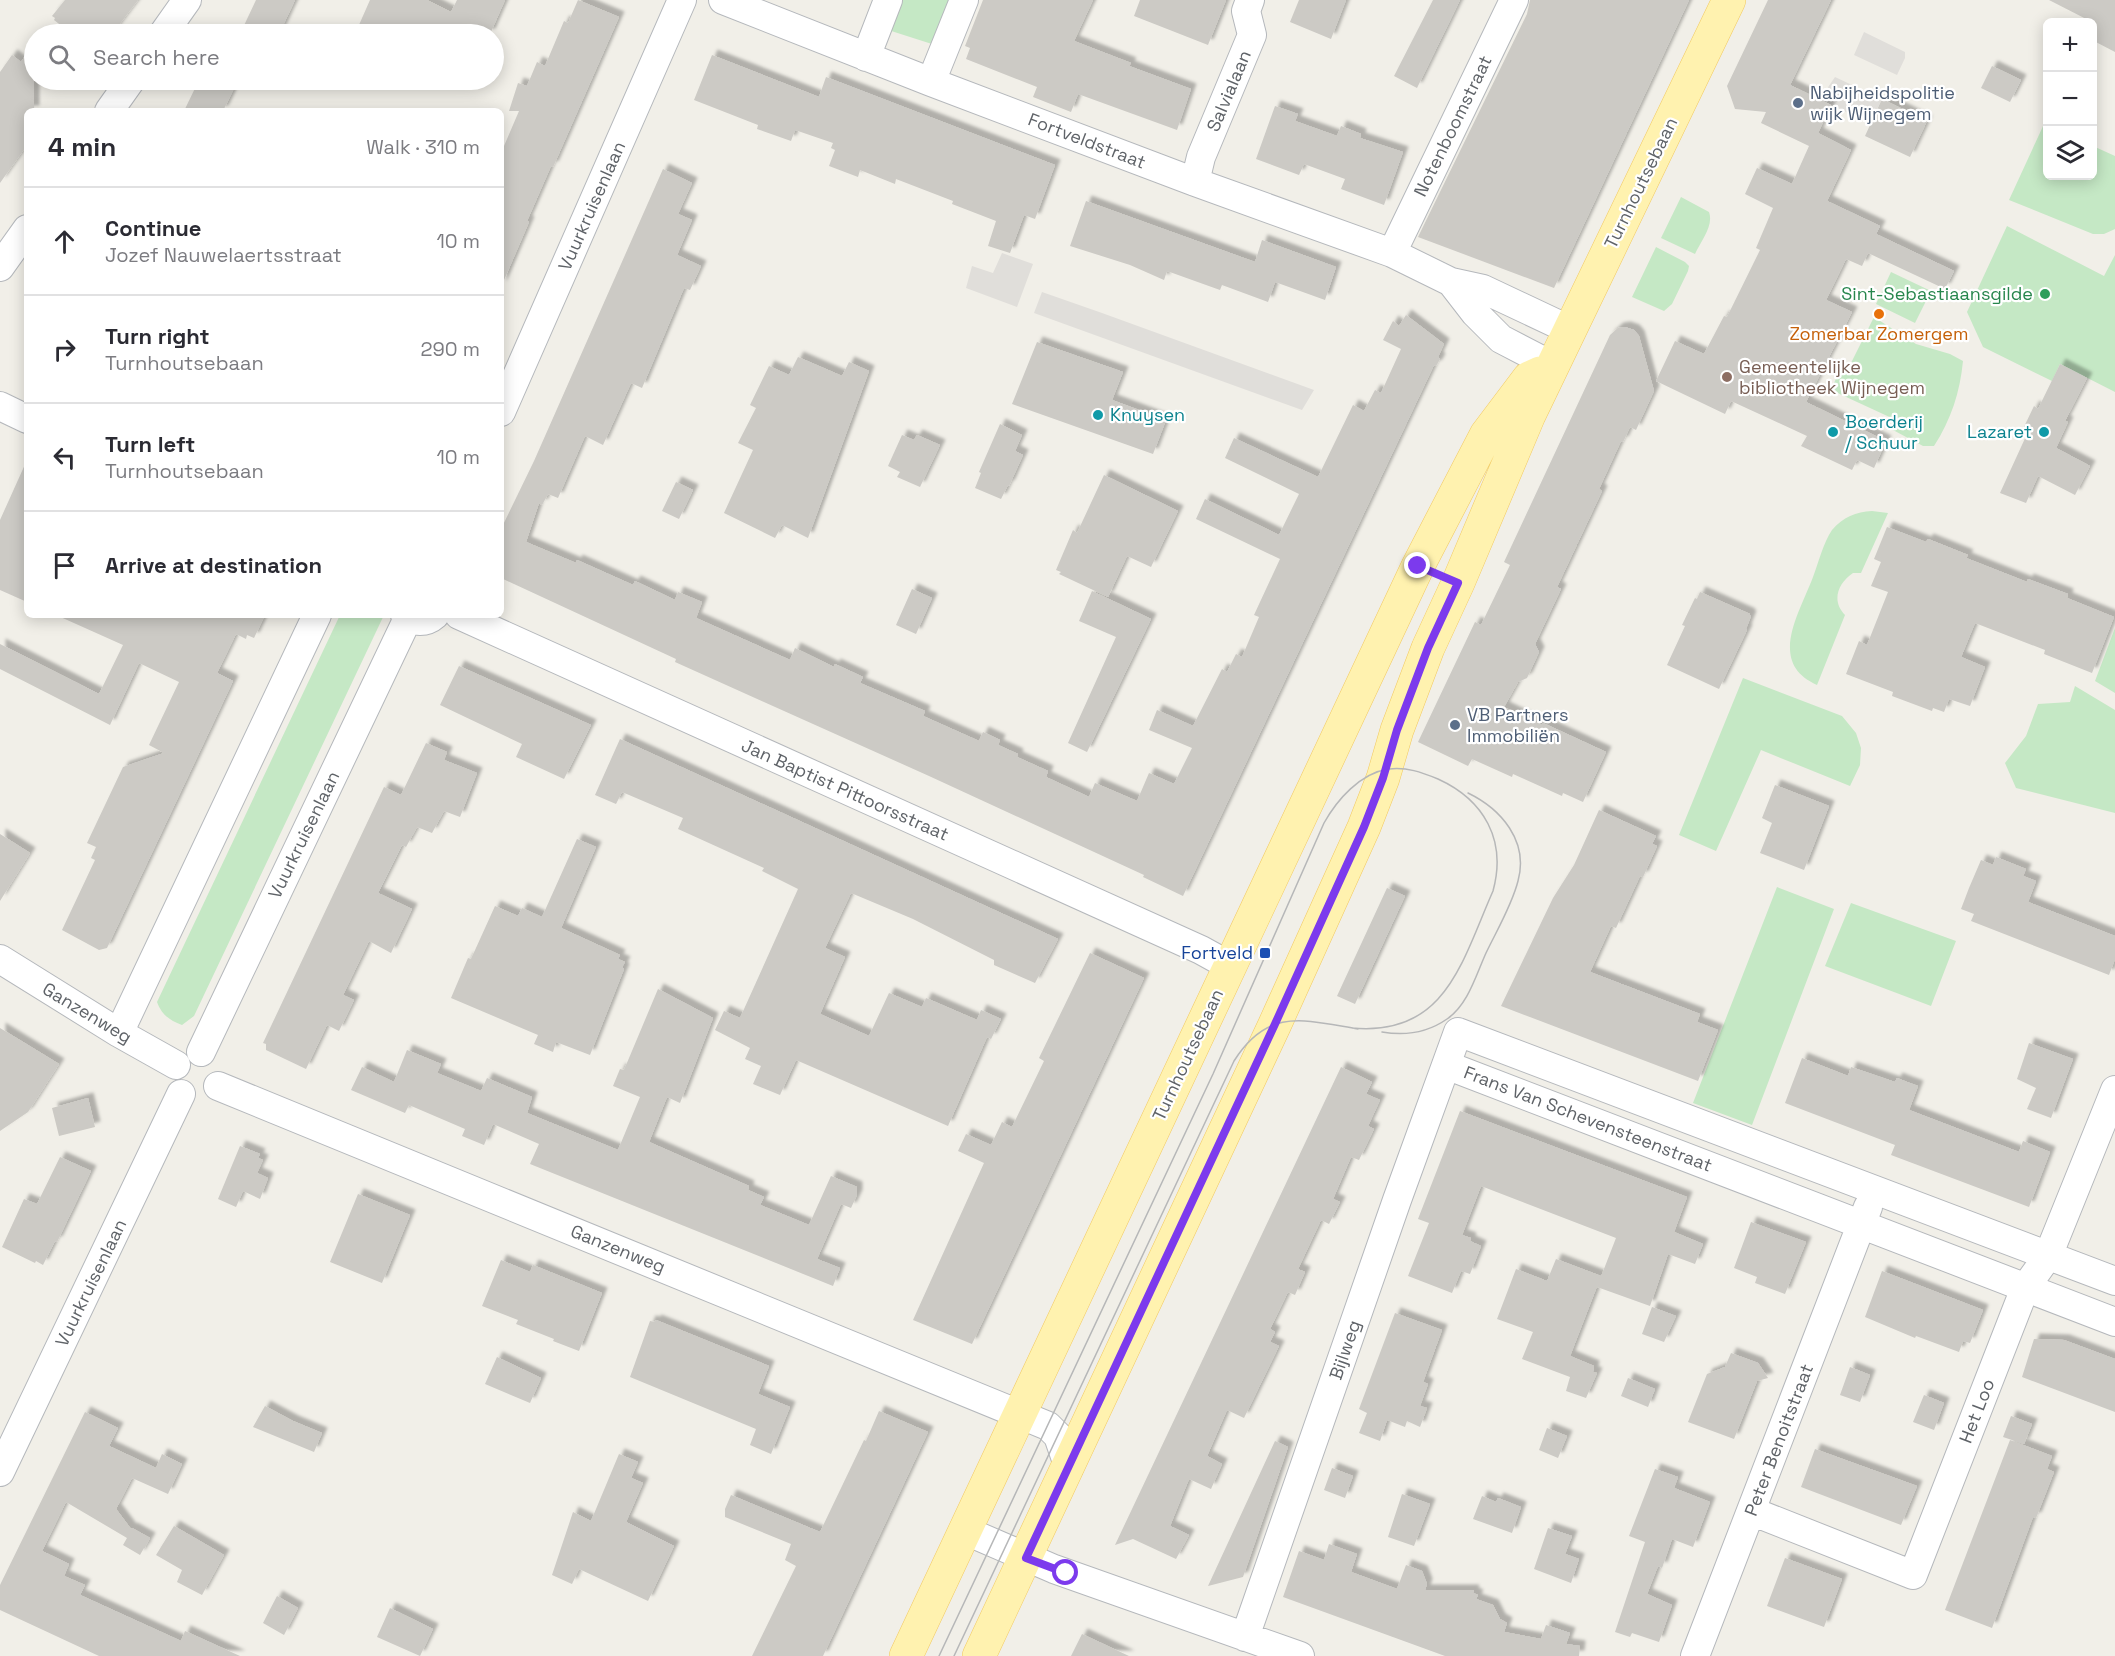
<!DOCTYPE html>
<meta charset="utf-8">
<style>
:root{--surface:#fff;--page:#f2f2f3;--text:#2b2b33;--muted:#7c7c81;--line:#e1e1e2}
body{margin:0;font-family:"Space Grotesk",sans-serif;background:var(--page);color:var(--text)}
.controls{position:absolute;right:18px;top:18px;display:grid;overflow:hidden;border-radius:9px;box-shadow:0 3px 15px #0003}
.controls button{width:54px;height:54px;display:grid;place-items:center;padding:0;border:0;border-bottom:2px solid var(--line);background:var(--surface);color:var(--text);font:30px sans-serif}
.stop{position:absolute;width:18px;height:18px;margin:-14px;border:4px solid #7c3aed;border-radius:50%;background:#fff}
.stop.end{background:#7c3aed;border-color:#fff;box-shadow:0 2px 6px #0008}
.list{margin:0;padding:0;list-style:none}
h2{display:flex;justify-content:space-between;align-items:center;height:78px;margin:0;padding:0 24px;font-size:26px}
h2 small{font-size:20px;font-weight:400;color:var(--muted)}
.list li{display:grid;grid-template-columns:39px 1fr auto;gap:18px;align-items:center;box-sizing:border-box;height:108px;padding:0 24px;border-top:2px solid var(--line)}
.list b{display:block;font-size:22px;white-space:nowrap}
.list p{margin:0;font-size:20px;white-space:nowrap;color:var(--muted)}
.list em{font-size:20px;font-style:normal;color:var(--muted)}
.icon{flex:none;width:33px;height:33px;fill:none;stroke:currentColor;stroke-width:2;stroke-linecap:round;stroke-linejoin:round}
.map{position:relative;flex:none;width:2115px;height:1656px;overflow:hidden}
.search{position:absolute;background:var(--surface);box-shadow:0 3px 15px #0003;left:24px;top:24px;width:480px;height:66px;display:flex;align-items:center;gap:15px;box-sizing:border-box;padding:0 21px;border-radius:33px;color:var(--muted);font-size:22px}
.panel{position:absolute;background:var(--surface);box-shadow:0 3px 15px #0003;left:24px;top:108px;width:480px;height:510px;border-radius:9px}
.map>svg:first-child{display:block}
.industrial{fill:#e0deda}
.green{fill:#c5e8c5}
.building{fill:#cccac5;filter:url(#shadow)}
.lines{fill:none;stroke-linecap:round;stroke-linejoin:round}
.minor-casing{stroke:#b5b8bc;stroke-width:30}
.major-casing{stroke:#f2c960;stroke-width:34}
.minor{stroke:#fff;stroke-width:28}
.major{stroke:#fff2af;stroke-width:33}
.tram{stroke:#b6b7b8;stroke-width:1.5}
.route{stroke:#7c3aed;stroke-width:8}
.service-dot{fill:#5c6f8a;stroke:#fff;stroke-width:2}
.leisure-dot{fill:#2e9e5b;stroke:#fff;stroke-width:2}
.food-dot{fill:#e8710a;stroke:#fff;stroke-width:2}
.education-dot{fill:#8d6e63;stroke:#fff;stroke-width:2}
.culture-dot{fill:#0f9aa8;stroke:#fff;stroke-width:2}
.transit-dot{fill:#1a4fb4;stroke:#fff;stroke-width:2}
.labels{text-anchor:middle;stroke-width:4.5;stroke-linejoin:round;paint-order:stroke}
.street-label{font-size:18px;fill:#5f6368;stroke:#fff}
.service-label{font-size:18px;fill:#4e5e75;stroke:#fff;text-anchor:start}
.leisure-label{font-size:18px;fill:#27864d;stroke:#fff;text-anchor:end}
.food-label{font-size:18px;fill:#c56008;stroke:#fff}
.education-label{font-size:18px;fill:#785e54;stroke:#fff;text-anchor:start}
.culture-label{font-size:18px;fill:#0d838f;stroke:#fff;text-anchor:start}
.transit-label{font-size:18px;fill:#164399;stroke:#fff;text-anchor:end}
</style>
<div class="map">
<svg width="2115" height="1656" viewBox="0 0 2115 1656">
<defs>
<filter id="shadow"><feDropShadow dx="5.5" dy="-5.5" stdDeviation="1.5" flood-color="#0004"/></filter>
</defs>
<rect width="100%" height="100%" fill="#f1efe8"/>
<!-- industrial -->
<path class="industrial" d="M1864,32L1905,52V58L1897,75L1854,55Z
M1835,77L1882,99L1870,124L1820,99Z
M1002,253L1033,264L1017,307L966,288L972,266L993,273Z
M1042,292L1102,313L1314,390L1302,410L1034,313Z"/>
<!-- green -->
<path class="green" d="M897,0H953L935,45L885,29Z
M2044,124L2047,126L2048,176H2092L2093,146L2115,156V229L2104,234H2093L2009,200Z
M1681,197L1709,212C1714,226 1701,241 1695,254L1661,238Z
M2007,226L2104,276L2115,255V392L2060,364L2052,381L1983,347L1967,312Z
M1656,247L1685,262L1689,266L1688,271L1672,304L1664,311L1632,297Z
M1891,272L1931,291L1915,323L1876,304Z
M1874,317L1916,344L1950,354L1963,361C1960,392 1951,420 1934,446H1923L1893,430L1896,420L1831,390L1842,365L1848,369Z
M1872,511L1888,513L1861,573H1853C1838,583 1831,601 1845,615L1817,685C1767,663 1799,614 1813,577C1818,564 1824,541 1832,530C1843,517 1856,512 1872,511Z
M340,615H384L194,1016L182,1025C169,1020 162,1015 157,1002Z
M2115,628V693L2095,681Z
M1743,678L1842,716L1856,733L1861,748L1860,765L1850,786L1761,750L1716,851L1679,835Z
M2075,686L2115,710V813L2016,788L2005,763L2026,736L2038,704L2070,702Z
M1777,887L1834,909L1752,1125L1693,1103Z
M1851,903L1956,941L1931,1006L1825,966Z"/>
<!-- building -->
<path class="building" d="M65,0H138L112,34H72L54,20L55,18L52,16Z
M256,0H295L279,34H240Z
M370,0H427L451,12L457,0H505L490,34H355Z
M578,0L619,17L553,167L551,166L527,221L529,222L501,287V153L519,111H509L518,83L527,86L537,62L545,66L564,21L568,23Z
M983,0H1093L1074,41L1131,63L1129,66L1191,89L1177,130L1078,94L1071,112L1033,97L1037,87L966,59L970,48L965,46Z
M1140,0H1226L1208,45L1134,16Z
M1299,0H1346L1331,39L1290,22Z
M1433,0H1460L1417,88L1394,76Z
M1530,0H1689L1554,288L1418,237L1527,14Z
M1768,0H1831L1790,85L1831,105L1818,133L1851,150L1827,201L1880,226L1876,234L1954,271L1945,289L1868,253L1862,266L1846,259L1826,300L1852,312L1806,402L1886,441L1874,468L1857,460L1852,470L1801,446L1807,436L1731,401L1725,414L1656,381L1675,341L1704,354L1724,316L1727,317L1760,250L1756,248L1773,208L1745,194L1757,168L1792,184L1809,146L1761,123L1766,112L1735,109L1727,86Z
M2049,0H2115V52L2092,40V22Z
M34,42V111H27V145L0,183V72L12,55L21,62Z
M712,55L819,97L826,77L1055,165L1035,219L1024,215L1010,253L988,246L996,221L952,204L953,201L896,179L895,184L860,170L858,177L829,166L835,150L831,148L833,143L795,130L791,141L757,129L758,125L694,100Z
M1992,66L2021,80L2010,102L1981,88Z
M199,80H238L223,111H184Z
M1882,99L1927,121L1910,157L1865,136Z
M1275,106L1298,114L1295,121L1337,136L1341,126L1361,134L1360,138L1403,152L1384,205L1341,189L1345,179L1304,164L1299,175L1256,159Z
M663,169L692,183L678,214L692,220L677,255L701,266L690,290L684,288L642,388L631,383L603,445L585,436L558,498L548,494L542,505L539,503L526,542L576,563L577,560L633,585L635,581L675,600L678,592L702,602L696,618L790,660L795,648L834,667L835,664L863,677L860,683L925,711L923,716L979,741L983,732L1000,740L998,745L1018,754L1017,757L1048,771L1046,777L1089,797L1095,783L1137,801L1149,773L1174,784L1192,748L1149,730L1157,710L1193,726L1222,669L1227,672L1236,654L1242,657L1259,617L1254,615L1280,559L1196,519L1205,499L1279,535L1299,494L1225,458L1234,438L1318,477L1353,405L1364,411L1375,390L1381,393L1401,349L1383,340L1393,321L1399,326L1406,315L1444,344L1438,357L1440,359L1436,366L1434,365L1183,896L1143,877L1144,875L929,776L675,662L676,659L501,578V529L534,461Z
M1086,201L1255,262L1262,240L1336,267L1325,300L1275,282L1268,302L1222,285L1220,290L1167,271L1164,280L1130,265L1070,246Z
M1625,327L1634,330L1639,336L1654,391L1636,430L1630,427L1623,442L1621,441L1599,489L1602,491L1557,587L1561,589L1535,644L1539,652L1527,678L1518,682L1504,707L1542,725L1543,723L1606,752L1583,802L1563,793L1562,796L1513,774L1512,777L1472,759L1468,766L1418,742L1475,622L1481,625L1510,565L1504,562L1610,335L1618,328Z
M1037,342L1123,372L1112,400L1166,420L1153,454L1012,404Z
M798,357L842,376L849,362L869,371L808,538L782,525L775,538L724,513L753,450L738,443L756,408L750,405L769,366L789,375Z
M2060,364L2087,378L2065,421L2068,422L2056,448L2090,466L2075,495L2038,476L2026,503L2000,493L2027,434L2022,431L2034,406L2038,409Z
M1000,424L1022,435L1015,451L1023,455L1009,486L1008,485L1001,499L975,488L981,473L979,472Z
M902,435L914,440L917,435L940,445L920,487L897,477L900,472L888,466Z
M27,460V602L0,590V520Z
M1104,475L1178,511L1151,567L1127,556L1108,597L1059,574L1061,572L1056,570L1073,530L1077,533Z
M676,482L693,490L679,519L662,511Z
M1887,527L1926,542L1928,539L1968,555L1966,558L2027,582L2028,579L2068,594L2067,598L2114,617L2092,673L2044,654L2045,650L1975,623L1961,657L1985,667L1970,706L1949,699L1944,712L1933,708L1932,711L1892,696L1893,692L1846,674L1859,641L1867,645L1888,592L1871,586L1881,562L1874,559Z
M912,589L932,598L916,634L896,625Z
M1092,591L1151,619L1087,752L1068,743L1116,637L1079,621Z
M1700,592L1750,614L1749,615L1751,616L1746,629L1747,630L1719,689L1667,665L1685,626L1682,625L1695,598L1697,599Z
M56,615H265L254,638L247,635L246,639L236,634L217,673L233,681L107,948L99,950L62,930L95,860L91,858L96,847L87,843L123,767L164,753L149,745L179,682L139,663L110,725L0,669V644L99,694L123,645Z
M459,666L591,725L564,779L516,757L522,744L440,705Z
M620,739L1058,939L1035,983L994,965V960L913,919L851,893L825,948L845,957L820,1014L869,1036L889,993L922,1007L926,998L977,1020L981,1010L1001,1019L991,1039L987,1037L948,1126L796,1060L780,1095L753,1084L761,1066L745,1059L750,1048L715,1030L724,1011L740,1018L798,889L762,871L764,868L678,829L683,818L622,792L616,804L595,795Z
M426,743L447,752L444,760L477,773L460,817L444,811L432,833L417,827L406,847L402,845L378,893L412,909L391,953L369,941L343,995L354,1000L339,1031L327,1025L306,1069L266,1050V1044L263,1043L384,787L401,795Z
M1775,785L1829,806L1804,870L1760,853L1772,823L1762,818Z
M1599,810L1656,836L1652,844L1657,846L1643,877L1640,876L1616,928L1611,926L1590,972L1700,1014L1697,1022L1718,1030L1698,1081L1501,1006L1553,898L1574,865Z
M0,834L30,853L0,901Z
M577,839L596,847L561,928L620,955L618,959L625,962L622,967L624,969L590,1055L556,1042L553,1052L534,1044L538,1035L451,998L468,958L471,959L495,906L518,916L522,908L542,917Z
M1996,857L2026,869L2023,876L2036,881L2028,902L2115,936V959L2109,975L1971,921L1974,914L1961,909L1969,888L1981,860L1993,865Z
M1387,888L1405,896L1355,1004L1337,996Z
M1090,953L1144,978L972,1344L913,1320L984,1163L958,1151L966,1134L991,1145L1002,1122L1012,1127L1044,1061L1039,1058Z
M658,989L713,1018L680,1103L667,1097L649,1142L749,1186L748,1190L764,1197L760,1205L809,1225L831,1176L857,1187V1195L851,1208L841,1204L817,1259L840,1268L833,1286L530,1164L539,1144L493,1124L484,1145L462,1136L465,1129L409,1105L405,1113L351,1090L362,1067L394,1082L407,1050L441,1064L437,1073L481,1091L487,1078L532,1097L527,1113L618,1150L640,1097L613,1086L620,1069L624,1070Z
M0,1028L59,1064L28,1112L0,1131Z
M2029,1043L2073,1059L2051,1118L2027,1109L2036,1088L2017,1079Z
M1802,1058L1848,1076L1851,1067L1895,1082L1897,1078L1907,1082L1918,1086L1909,1110L2019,1152L2023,1141L2050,1152L2029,1207L1891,1155L1895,1145L1785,1103Z
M1341,1067L1372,1082L1366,1094L1380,1100L1368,1126L1374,1129L1359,1160L1351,1157L1333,1199L1340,1202L1329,1224L1321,1220L1298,1269L1305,1272L1295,1295L1288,1292L1270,1329L1275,1332L1270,1342L1279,1346L1244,1418L1227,1410L1207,1456L1222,1464L1211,1489L1189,1479L1170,1526L1189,1535L1176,1559L1133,1539L1115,1545Z
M88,1098L95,1127L59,1136L52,1108Z
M1460,1111L1687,1197L1674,1232L1703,1244L1695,1264L1668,1254L1650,1306L1597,1287L1616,1238L1481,1186L1462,1235L1471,1238L1470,1241L1481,1246L1470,1274L1461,1271L1452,1293L1408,1276L1429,1223L1418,1219Z
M240,1146L260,1154L258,1158L263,1160L257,1173L268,1178L260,1199L243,1191L236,1207L218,1199Z
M60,1157L91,1171L57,1242L55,1241L43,1265L36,1261L35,1263L2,1247L24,1199L37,1204Z
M358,1194L410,1215L382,1283L330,1262Z
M1751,1222L1806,1242L1785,1294L1755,1283L1757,1277L1734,1268Z
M1556,1259L1601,1276L1570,1356L1594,1366L1593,1372L1597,1373L1586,1398L1566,1391L1570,1377L1522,1359L1533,1332L1497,1319L1516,1269L1547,1281Z
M501,1260L530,1272L533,1265L602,1293L579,1351L553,1341L554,1339L516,1324L518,1320L482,1306Z
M1882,1271L1983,1310L1970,1343L1963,1341L1959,1352L1916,1336L1915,1338L1865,1317Z
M1652,1307L1676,1316L1664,1342L1642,1334Z
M1395,1313L1442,1330L1423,1382L1428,1384L1420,1406L1427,1408L1420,1427L1407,1421L1405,1427L1387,1420L1380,1441L1359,1433L1367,1413L1359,1409Z
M656,1320L769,1366L758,1394L790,1407L771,1454L750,1445L756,1429L630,1377L650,1321L655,1322Z
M2034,1339L2064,1340L2115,1359V1412L2022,1377Z
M1731,1353L1758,1363L1768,1378L1757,1381L1734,1439L1688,1422L1707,1374L1725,1367Z
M497,1357L541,1378L530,1403L485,1384Z
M1850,1367L1870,1375L1860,1402L1840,1395Z
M1628,1378L1655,1389L1648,1407L1621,1396Z
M1924,1395L1944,1403L1934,1430L1913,1422Z
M265,1406L293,1421L322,1433L314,1452L253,1427Z
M879,1411L928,1432L823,1656H752L796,1566L785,1560L791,1544L725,1517V1509L731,1495L820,1532L864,1440L866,1441Z
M85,1412L118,1428L109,1446L156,1468L162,1454L182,1464L168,1494L132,1478L116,1509L131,1529L132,1528L150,1538L145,1547L146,1549L144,1548L140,1555L123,1545L127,1538L66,1502L42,1551L69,1564L64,1576L85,1585L80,1595L181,1641L185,1631L240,1656H99L0,1610V1585Z
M2011,1416L2032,1424L2024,1444L2003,1437Z
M1547,1428L1567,1436L1558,1458L1539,1450Z
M2010,1440L2052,1456L2047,1469L2054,1472L2036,1518L2033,1517L1992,1628L1945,1610Z
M1275,1441L1288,1447L1243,1577L1208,1586Z
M1815,1449L1917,1486L1901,1525L1801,1487Z
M619,1454L638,1462L631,1478L643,1483L626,1522L674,1546L648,1601L579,1569L572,1584L552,1575L573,1512L591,1521Z
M1332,1468L1353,1476L1345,1498L1324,1490Z
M1655,1469L1678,1477L1674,1488L1710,1502L1693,1547L1672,1539L1662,1568L1658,1566L1647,1594L1672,1605L1659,1642L1632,1633L1630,1637L1615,1632L1645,1542L1629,1536Z
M1402,1494L1430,1504L1414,1546L1388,1537Z
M1482,1496L1496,1502L1498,1498L1521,1507L1512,1533L1473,1519Z
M174,1526L224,1555L202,1595L177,1582L182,1570L156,1555Z
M1548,1528L1572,1536L1565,1554L1579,1559L1571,1583L1534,1569Z
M1329,1544L1357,1554L1351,1572L1397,1589L1406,1565L1422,1571L1427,1584L1425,1590H1474L1473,1593L1478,1595L1476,1599L1493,1605L1500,1619L1507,1623L1504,1632L1541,1639L1546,1625L1570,1633L1566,1644L1580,1646L1579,1656H1445L1283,1597L1299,1551L1324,1560Z
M1785,1558L1842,1579L1824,1627L1767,1606Z
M277,1596L298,1608L284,1635L263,1623Z
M390,1608L433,1629L420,1656L377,1637Z
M1082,1634L1129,1656H1071Z"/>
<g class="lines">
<defs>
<path id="minor" d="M723,0L931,82L1195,182L1392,253L1451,282L1483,289L1570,330
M163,34L187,0
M866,57L888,0
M931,82L964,0
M109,111L131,80
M1195,182L1201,157L1252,35L1246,11L1250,0
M1392,253L1514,0
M0,267L27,229
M1451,282L1475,313L1501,339L1553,366
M0,406L27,419
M501,412L682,0
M405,615C414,623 426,623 435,615
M459,615L1201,950L1230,966
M0,959L119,1033L176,1065
M119,1033L317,615
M201,1052L408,618
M1446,1065L2115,1322
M218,1086L1048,1426L1058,1436L1069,1468
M0,1472L181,1094
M1751,1511L1913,1575L2025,1288L2048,1256L2115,1090
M966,1531L1054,1569L1300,1656
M1245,1637L1397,1200L1458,1032L2115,1281
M1695,1656L1868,1207"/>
<path id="major" d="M906,1656L1418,566L1486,435L1529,378L1540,373
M979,1656L1275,1024L1364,827L1383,778L1397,730L1428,648L1458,583L1529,415L1729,0"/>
</defs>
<!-- minor casing -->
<use href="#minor" class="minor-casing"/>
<!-- major casing -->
<use href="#major" class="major-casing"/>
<!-- minor -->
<use href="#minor" class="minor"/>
<!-- major -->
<use href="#major" class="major"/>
<!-- tram -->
<path class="tram" d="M1382,1032C1405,1036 1427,1033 1447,1019C1468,1005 1476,975 1486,953C1497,930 1512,905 1518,881C1529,841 1501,809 1468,793
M939,1656L1213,1074L1324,823C1337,800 1360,773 1389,769C1407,767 1421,772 1438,779C1484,800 1507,840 1493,891C1462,961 1446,1037 1352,1028
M954,1656L1234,1061C1268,1007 1304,1020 1358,1029"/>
</g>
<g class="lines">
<!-- route -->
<path class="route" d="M1066,1573L1026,1558L1275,1024L1364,827L1383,778L1397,730L1428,648L1458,583L1418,566"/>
</g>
<!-- markers -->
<g class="service-dot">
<circle cx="1798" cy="103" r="6"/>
<circle cx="1455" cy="725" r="6"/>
</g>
<circle class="leisure-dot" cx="2045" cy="294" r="6"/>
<circle class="food-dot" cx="1879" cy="314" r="6"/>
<circle class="education-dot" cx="1727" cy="377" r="6"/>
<g class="culture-dot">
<circle cx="1098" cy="415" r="6"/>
<circle cx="1833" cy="432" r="6"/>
<circle cx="2044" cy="432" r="6"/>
</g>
<rect class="transit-dot" x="1259" y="947" width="12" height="12" rx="3"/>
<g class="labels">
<!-- street labels -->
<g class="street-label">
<text transform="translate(1229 91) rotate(-67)" y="6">Salvialaan</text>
<text transform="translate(1453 126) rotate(-64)" y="6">Notenboomstraat</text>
<text transform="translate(1087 141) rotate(21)" y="6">Fortveldstraat</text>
<text transform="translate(1641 183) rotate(-64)" y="6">Turnhoutsebaan</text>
<text transform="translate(592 206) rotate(-66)" y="6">Vuurkruisenlaan</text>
<text transform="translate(845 790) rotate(24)" y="6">Jan Baptist Pittoorsstraat</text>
<text transform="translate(304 835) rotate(-64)" y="6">Vuurkruisenlaan</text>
<text transform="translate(87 1013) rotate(31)" y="6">Ganzenweg</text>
<text transform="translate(1188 1055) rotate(-65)" y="6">Turnhoutsebaan</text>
<text transform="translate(1588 1119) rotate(21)" y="6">Frans Van Schevensteenstraat</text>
<text transform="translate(618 1249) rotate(22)" y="6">Ganzenweg</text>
<text transform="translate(91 1283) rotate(-64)" y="6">Vuurkruisenlaan</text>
<text transform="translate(1345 1350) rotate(-71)" y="6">Bijlweg</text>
<text transform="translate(1977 1411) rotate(-69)" y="6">Het Loo</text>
<text transform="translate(1779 1440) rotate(-69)" y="6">Peter Benoitstraat</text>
</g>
<!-- service labels -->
<g class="service-label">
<text x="1810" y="99">Nabijheidspolitie<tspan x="1810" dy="21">wijk Wijnegem</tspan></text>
<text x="1467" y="721">VB Partners<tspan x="1467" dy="21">Immobiliën</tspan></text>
</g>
<!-- leisure labels -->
<g class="leisure-label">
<text x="2033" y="300">Sint-Sebastiaansgilde</text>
</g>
<!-- food labels -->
<g class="food-label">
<text x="1879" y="340">Zomerbar Zomergem</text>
</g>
<!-- education labels -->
<g class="education-label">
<text x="1739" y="373">Gemeentelijke<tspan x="1739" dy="21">bibliotheek Wijnegem</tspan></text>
</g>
<!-- culture labels -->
<g class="culture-label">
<text x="1110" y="421">Knuysen</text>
<text x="1845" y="428">Boerderij<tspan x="1845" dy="21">/ Schuur</tspan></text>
<text x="2032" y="438" text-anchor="end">Lazaret</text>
</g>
<!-- transit labels -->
<g class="transit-label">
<text x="1253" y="959">Fortveld</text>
</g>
</g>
</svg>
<div class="controls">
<button>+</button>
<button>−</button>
<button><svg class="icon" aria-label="layers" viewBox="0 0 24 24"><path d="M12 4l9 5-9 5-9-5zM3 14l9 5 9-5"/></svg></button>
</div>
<div class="stop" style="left:1066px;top:1573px"></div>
<div class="stop end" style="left:1418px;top:566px"></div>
<div class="search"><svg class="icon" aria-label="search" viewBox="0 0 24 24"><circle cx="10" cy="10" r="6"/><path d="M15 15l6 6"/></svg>Search here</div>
<section class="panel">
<h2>4 min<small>Walk · 310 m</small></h2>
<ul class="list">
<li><svg class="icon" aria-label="ahead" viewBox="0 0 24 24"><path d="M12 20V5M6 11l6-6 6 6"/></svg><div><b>Continue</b><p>Jozef Nauwelaertsstraat</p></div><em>10 m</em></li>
<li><svg class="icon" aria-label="right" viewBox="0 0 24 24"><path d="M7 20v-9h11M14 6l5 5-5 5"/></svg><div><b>Turn right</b><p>Turnhoutsebaan</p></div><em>290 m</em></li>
<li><svg class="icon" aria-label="left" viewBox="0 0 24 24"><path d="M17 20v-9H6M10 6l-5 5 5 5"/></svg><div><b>Turn left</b><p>Turnhoutsebaan</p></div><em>10 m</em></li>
<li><svg class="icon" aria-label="arrive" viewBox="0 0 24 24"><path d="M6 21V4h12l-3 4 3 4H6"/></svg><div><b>Arrive at destination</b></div></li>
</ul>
</section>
</div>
